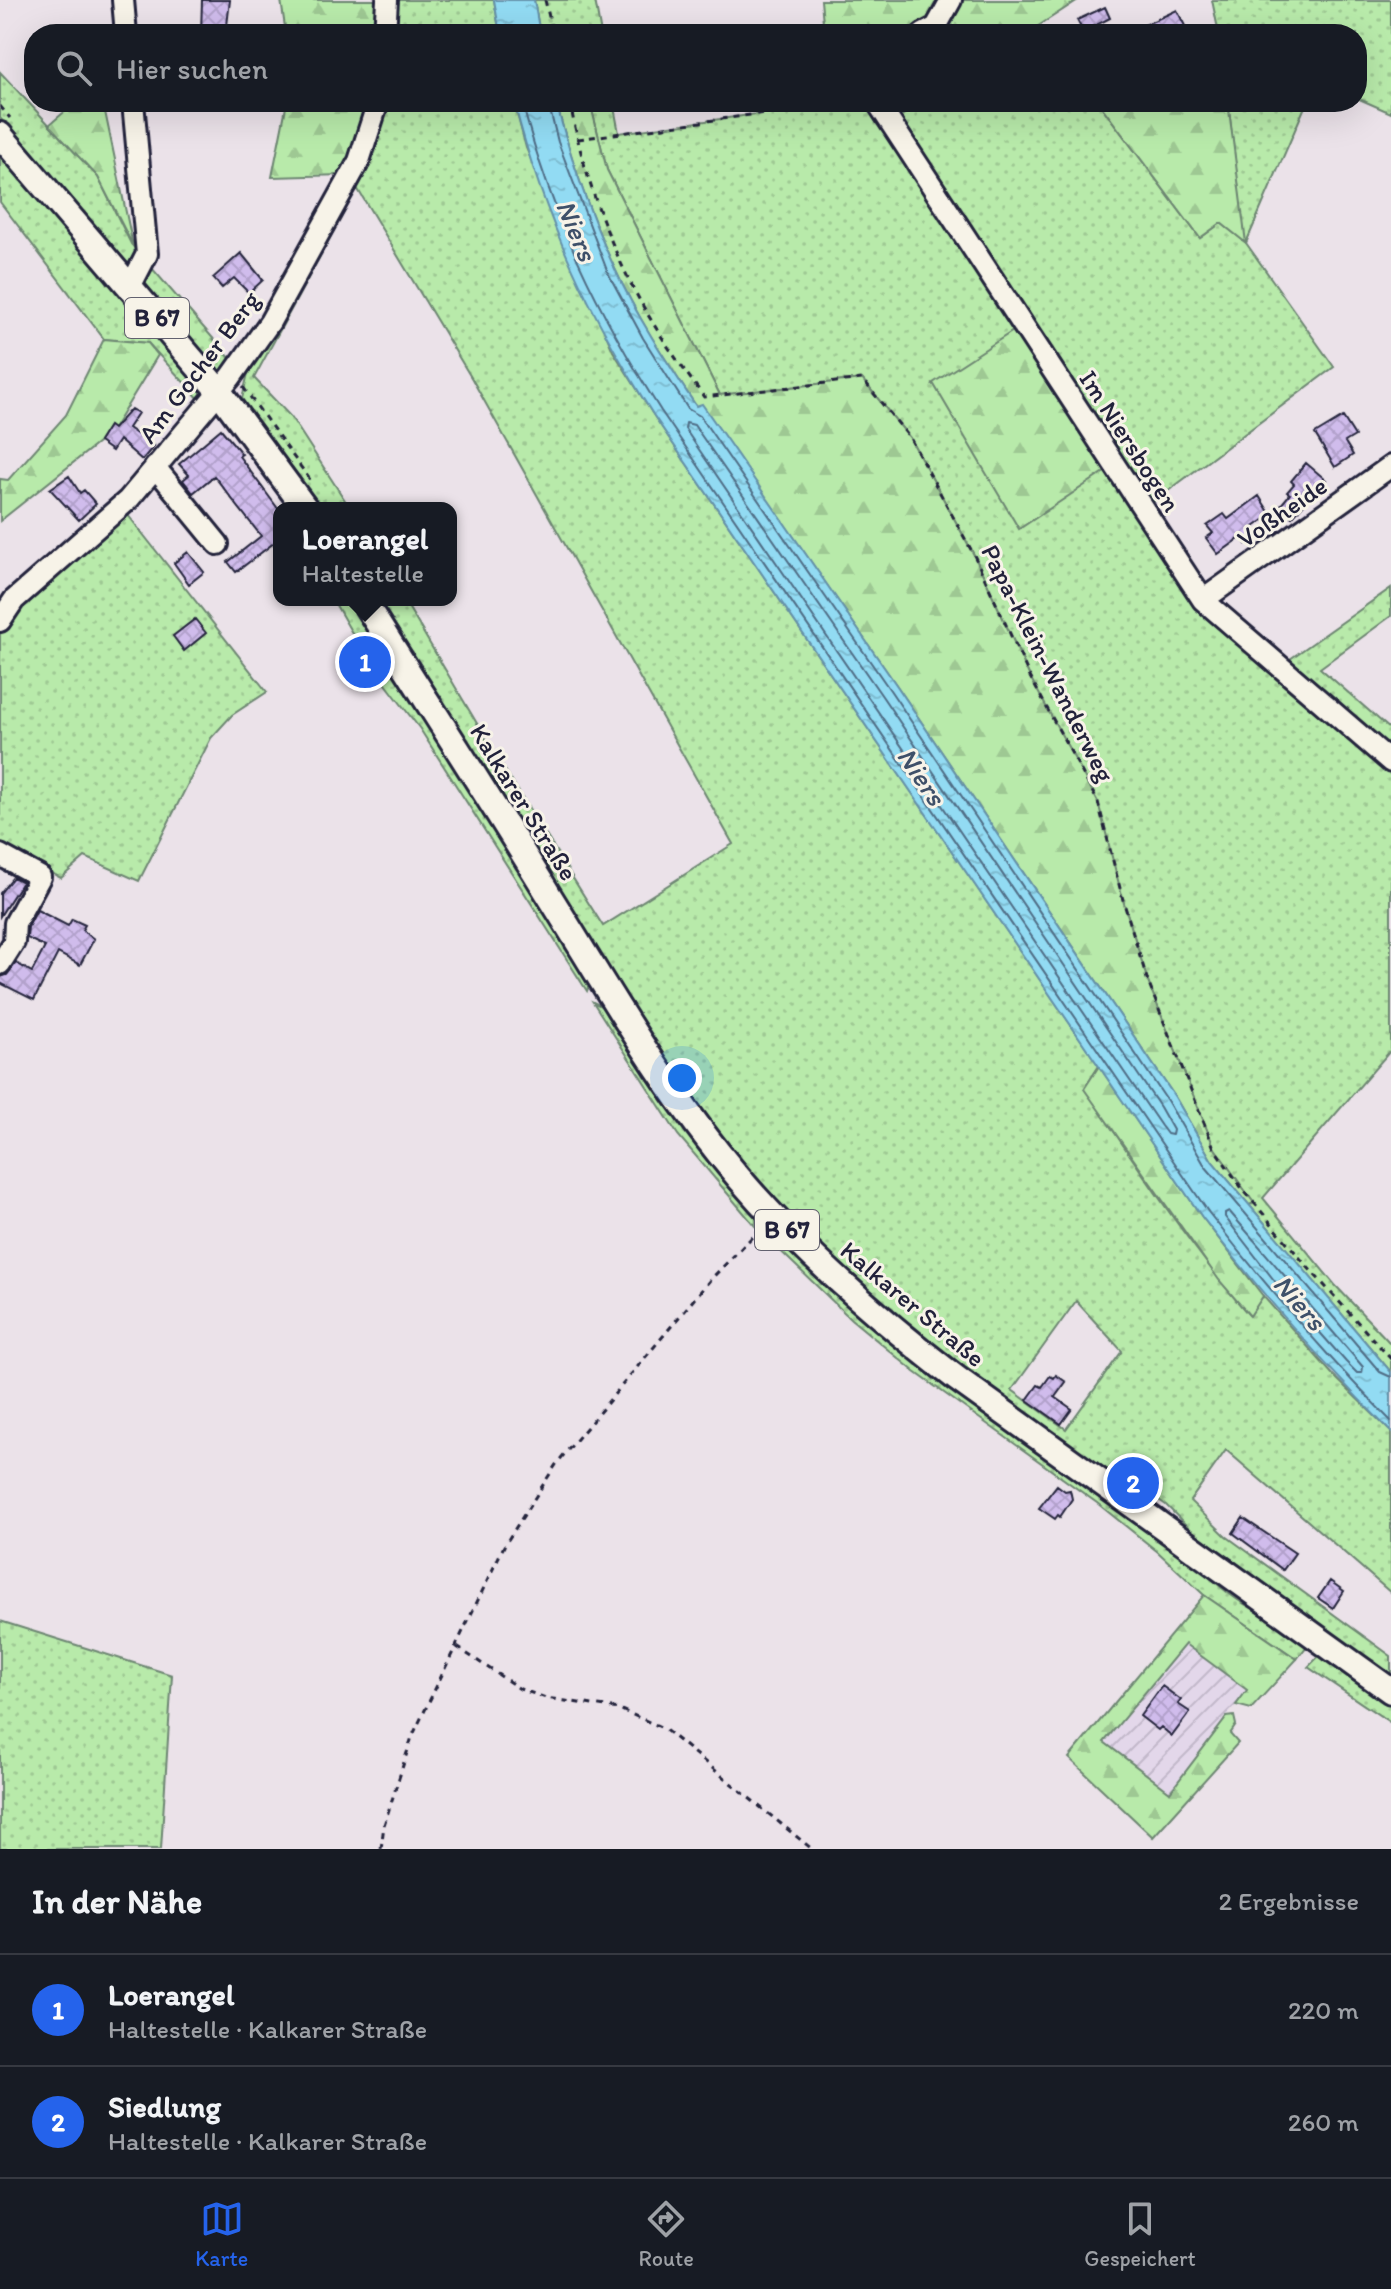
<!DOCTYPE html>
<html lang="de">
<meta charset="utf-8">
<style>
:root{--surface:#171b24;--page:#242831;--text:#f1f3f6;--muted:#9ea1a6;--line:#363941;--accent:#2563eb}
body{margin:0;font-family:Itim,sans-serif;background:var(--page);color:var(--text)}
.you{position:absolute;left:682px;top:1078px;width:28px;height:28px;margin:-20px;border:6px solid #fff;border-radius:50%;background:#1a73e8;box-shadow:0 0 0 12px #1a73e833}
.badge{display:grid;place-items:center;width:52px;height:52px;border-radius:50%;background:var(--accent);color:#fff;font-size:26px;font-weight:700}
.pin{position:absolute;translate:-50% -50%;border:4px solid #fff;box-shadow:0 2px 8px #0006}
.popup{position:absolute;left:273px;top:502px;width:184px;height:104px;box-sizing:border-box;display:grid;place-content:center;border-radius:16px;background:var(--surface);filter:drop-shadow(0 2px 6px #0005);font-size:26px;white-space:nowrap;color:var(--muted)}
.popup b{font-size:30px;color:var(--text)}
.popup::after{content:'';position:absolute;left:50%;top:100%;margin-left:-16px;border:16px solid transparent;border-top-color:var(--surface)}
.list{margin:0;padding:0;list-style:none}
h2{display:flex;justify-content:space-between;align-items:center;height:104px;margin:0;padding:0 32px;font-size:34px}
h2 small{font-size:26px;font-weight:400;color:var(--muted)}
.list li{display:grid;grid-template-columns:52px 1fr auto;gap:24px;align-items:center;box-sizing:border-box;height:112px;padding:0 32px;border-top:2px solid var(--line)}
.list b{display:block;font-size:30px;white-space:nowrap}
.list p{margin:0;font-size:26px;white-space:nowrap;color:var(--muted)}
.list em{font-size:26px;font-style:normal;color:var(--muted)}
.icon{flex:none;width:44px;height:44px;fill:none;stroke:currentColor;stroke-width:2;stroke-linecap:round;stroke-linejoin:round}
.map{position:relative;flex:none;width:1391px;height:1849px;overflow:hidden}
.search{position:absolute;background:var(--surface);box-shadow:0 8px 32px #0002;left:24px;right:24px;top:24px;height:88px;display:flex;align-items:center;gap:20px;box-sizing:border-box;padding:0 28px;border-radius:32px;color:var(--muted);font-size:30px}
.sheet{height:328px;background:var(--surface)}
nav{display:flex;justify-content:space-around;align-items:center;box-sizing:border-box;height:112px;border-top:2px solid var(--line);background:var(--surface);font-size:22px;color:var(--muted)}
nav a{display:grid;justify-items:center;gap:4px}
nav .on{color:var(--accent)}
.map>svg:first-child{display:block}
.industrial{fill:url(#industrial-furrows)}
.grass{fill:url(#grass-dots);stroke:#6d8672;stroke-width:2;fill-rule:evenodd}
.forest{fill:url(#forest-firs);stroke:#6d8672;stroke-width:2}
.water{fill:url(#water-ripples);stroke:#6591a9;stroke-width:2}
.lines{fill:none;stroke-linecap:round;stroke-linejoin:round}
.shore{stroke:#4f6c85;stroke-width:2}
.building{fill:url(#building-cross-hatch);stroke:#22223b;stroke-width:2}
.minor-casing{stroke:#22223b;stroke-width:26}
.major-casing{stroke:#22223b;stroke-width:30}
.path{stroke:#22223b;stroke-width:3;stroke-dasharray:6 6;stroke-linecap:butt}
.minor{stroke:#f7f3e8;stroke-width:20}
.major{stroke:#f7f3e8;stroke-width:24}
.labels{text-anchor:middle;stroke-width:6;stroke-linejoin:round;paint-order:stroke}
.shield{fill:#f7f3e8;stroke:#62616f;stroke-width:2}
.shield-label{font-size:24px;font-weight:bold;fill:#22223b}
.street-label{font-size:26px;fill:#22223b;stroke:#f7f3e8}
.water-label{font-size:28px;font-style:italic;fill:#3e5069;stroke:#f7f3e8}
</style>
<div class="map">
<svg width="1391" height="1849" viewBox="0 0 1391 1849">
<defs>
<pattern id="industrial-furrows" width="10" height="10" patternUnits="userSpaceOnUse" patternTransform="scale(2)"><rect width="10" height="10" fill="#e3d7ea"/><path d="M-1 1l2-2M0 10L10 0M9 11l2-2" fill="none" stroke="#c2b8ca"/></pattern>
<pattern id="grass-dots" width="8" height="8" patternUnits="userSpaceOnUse" patternTransform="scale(2)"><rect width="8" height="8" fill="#b8eaaa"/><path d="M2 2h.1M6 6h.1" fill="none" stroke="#9ec893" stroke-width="1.8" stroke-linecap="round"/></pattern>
<pattern id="forest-firs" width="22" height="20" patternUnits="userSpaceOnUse" patternTransform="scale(2)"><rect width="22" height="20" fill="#b8eaaa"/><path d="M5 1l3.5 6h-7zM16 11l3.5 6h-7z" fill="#9ec893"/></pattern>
<pattern id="water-ripples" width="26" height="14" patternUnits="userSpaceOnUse" patternTransform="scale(2)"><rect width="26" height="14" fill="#92dbf3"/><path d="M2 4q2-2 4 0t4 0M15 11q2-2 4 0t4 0" fill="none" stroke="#7ebcd1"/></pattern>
<pattern id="building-cross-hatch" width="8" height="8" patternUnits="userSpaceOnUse" patternTransform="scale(2)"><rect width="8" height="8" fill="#d0bcec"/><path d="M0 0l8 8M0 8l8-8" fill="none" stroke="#b2a1cb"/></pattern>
</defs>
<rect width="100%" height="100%" fill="#ebe2e9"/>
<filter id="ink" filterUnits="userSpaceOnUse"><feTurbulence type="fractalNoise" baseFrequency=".0125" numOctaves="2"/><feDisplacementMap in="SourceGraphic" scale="16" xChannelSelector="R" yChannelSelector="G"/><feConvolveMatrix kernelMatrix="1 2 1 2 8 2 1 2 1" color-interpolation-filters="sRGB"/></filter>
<g filter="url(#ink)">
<!-- industrial -->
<path class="industrial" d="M1185,1644L1247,1690L1170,1793L1103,1742Z"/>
<!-- grass -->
<path class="grass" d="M395,0H494L500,34H394Z
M534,0H595L601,34H540Z
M1212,0H1391V113L1357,98V34H1219Z
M0,72L98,177L131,244L237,366L218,375L0,118Z
M387,102H514L526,148L613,351L654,416L1099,1066L1085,1088C1137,1166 1188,1244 1249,1315L1263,1296L1333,1375L1391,1432V1593L1226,1450L1190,1501L1226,1536L1391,1656V1680L1198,1537L1166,1505L1132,1481L1097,1467C1003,1397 906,1332 821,1251C736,1170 672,1070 609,972C534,855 462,736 388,618L380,600H404L498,759L603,926L733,844L472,379L357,188L254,378L291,417L350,508H317L241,403L248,373L314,247L363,163L375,153ZM1076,1301L1122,1351L1066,1429L1012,1390Z
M590,102H613L619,133L844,102H877L891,123L922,102H1098L1200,238L1221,223L1245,242L1228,102H1307L1246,243L1334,367L1144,509L1203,600L1280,666L1391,588V616L1320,668L1391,730V1050L1263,1198L1335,1285L1391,1344V1372L1249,1205L1253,1202L1214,1148L1148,982L1123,900L1029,675L974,555L910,438L862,379L720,395L607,170ZM1010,308L1114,465L933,384L1014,331Z
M0,149L204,387L205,394L201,401L148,343L104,339L0,202Z
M124,510L267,692L232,715L211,738L139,881L85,857L61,878L0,846V630L20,602Z
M333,600H351L380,655L411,692L591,980L587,991L420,729L367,659Z
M593,1002L609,1010L758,1213L755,1226L678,1135Z
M775,1230L1184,1551C1203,1571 1222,1591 1246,1605C1267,1618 1297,1622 1306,1647L1297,1659L1204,1595L1158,1552L1097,1503L915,1372L851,1319L762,1233Z
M0,1621L172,1675L161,1849H0Z
M1319,1656H1329L1391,1705V1723L1308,1667Z"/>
<!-- forest -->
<path class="forest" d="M281,0H377L376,34H286Z
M821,0H1078L1026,34H824Z
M76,102H103L133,246L98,177L49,125Z
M287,102H369L358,146L343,175L272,177Z
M556,102H590L607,170L720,395L862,379L910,438L974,555L1029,675L1098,802L1123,900L1148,982L1214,1147L1254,1203L1249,1205L1212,1161L1175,1097L897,686L702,405L696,406C667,362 637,318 615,269C590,216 571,159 556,102Z
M1228,102L1246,243L1221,223L1200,238L1099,103Z
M1009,305L1115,465L1019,529L933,383L1013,331Z
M104,339L148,343L158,355L113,429L109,426L98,443L0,521V479L8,480L66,415Z
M1099,1066L1202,1217L1263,1296L1250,1316L1219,1280L1084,1089Z
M1204,1595L1297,1659L1251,1709L1236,1705L1247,1690L1185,1644L1104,1742L1170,1792L1227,1717L1234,1716L1236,1725L1230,1734L1238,1743L1153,1837L1069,1758Z"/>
<!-- water -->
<path class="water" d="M494,0H534L540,34H500Z
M514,102H556C571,159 590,216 615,269C637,317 667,362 696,406L702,404L897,686L1175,1097L1212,1161L1391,1372V1432C1323,1364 1261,1293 1202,1217L654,416C589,314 544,219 514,102Z"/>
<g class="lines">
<!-- shore -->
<path class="shore" d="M522,102C552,217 597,311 661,411L1209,1213C1266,1286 1325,1355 1391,1421
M548,102L558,142L608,273L643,338L688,409L700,416L890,690L1168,1102L1205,1166L1380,1372L1391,1377
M686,423L694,425L882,696L1160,1107L1173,1130L1172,1135L1167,1134L1161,1126L685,429Z
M1229,1211L1363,1367L1362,1373H1357L1346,1362L1277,1284L1225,1217V1213Z"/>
</g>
<!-- building -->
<path class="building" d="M202,0H230L226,34H201Z
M1105,7L1110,18L1083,32L1077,20Z
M1177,10L1186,28L1174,34H1125Z
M241,253L263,280L249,293L234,278L222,288L213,278Z
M131,409L138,413L128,428L154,446L142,460L119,440L112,451L99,442L109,426L113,429Z
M1343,417L1355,436L1345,442L1353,455L1335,467L1315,434Z
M221,429L242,454L239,456L279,510V539L236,572L228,562L261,536L214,476L193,493L183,480L189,475L179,464Z
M1306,463L1326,480L1292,517L1280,506L1290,494L1287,492L1294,484L1291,481Z
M69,476L80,493L84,490L96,504L79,520L50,489Z
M1259,496L1271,515L1251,529L1256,536L1246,544L1242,537L1218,554L1206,538L1213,533L1207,526L1224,514L1228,519Z
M188,552L204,572L189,584L174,563Z
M195,619L206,633L184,651L173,636Z
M13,877L22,882L0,916V893Z
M37,910L68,926L72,919L85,925L82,930L94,939L80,965L58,953L34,1000L0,983V977L7,975L16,963L32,972L45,947L27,938L28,927Z
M1056,1375L1066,1382L1055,1397L1072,1409L1061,1424L1027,1400L1038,1385L1042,1387L1050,1376L1054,1378Z
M1057,1485L1065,1491L1070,1490L1072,1499L1060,1517L1058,1515L1055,1519L1039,1508Z
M1243,1518L1295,1553L1283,1570L1233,1533Z
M1330,1581L1344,1591L1333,1608L1318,1598Z
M1162,1686L1181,1700L1178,1704L1190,1712L1172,1736L1161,1727L1158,1730L1140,1716Z"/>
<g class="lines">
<defs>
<path id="minor" d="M123,0L126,34
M385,34L387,0
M923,34L936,27L951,0
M877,102L1203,600L1391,762
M130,287L147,254L133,102
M155,467L218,544
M1203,600L1391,466
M0,621L14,600L128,500L231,377L270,322L359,161L378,102
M0,855L40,877L15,923L14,942L0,964"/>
<path id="major" d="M0,135L218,390L305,508
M363,600C425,699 489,797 550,897C609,992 666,1092 739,1178C803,1253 878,1318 956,1378L1391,1691"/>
</defs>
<!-- minor casing -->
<use href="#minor" class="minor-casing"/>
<!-- major casing -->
<use href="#major" class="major-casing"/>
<!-- path -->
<path class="path" d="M545,0L553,34
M570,102C583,178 616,266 658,331C672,354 688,375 704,397L862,379L910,438L974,555L1029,675L1098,802L1123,900L1148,982L1214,1148L1241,1187L1305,1264L1391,1359
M0,106L10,118
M578,139L844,102
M243,387L311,481
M457,1647L520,1689L546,1698L619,1709L663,1728L812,1849
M381,1849L384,1825L412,1737L504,1546L557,1463L710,1280L759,1230"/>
<!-- minor -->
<use href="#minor" class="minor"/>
<!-- major -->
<use href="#major" class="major"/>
</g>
</g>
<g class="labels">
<!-- shield labels -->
<g class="shield">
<rect x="125" y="298" width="64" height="40" rx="6"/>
<rect x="755" y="1210" width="64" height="40" rx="6"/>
</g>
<g class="shield-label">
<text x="157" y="326">B 67</text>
<text x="787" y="1238">B 67</text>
</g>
<!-- street labels -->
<g class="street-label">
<text transform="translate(199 367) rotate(-53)" y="9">Am Gocher Berg</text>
<text transform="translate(1130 441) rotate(57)" y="9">Im Niersbogen</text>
<text transform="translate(1282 512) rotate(-35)" y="9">Voßheide</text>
<text transform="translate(1048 663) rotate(63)" y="9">Papa-Klein-Wanderweg</text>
<text transform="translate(524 802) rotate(58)" y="9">Kalkarer Straße</text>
<text transform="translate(913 1304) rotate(40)" y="9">Kalkarer Straße</text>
</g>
<!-- water labels -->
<g class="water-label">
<text transform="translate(577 230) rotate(67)" y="10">Niers</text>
<text transform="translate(922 776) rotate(56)" y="10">Niers</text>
<text transform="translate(1300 1302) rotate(49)" y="10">Niers</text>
</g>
</g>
</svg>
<div class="you"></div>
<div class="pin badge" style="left:365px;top:662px">1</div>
<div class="popup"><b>Loerangel</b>Haltestelle</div>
<div class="pin badge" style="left:1133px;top:1483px">2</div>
<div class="search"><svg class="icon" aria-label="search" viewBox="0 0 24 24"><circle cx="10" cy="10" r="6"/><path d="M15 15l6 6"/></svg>Hier suchen</div>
</div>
<section class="sheet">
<h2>In der Nähe<small>2 Ergebnisse</small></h2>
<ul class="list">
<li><span class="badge">1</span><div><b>Loerangel</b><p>Haltestelle · Kalkarer Straße</p></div><em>220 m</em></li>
<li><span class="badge">2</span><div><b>Siedlung</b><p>Haltestelle · Kalkarer Straße</p></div><em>260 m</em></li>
</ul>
</section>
<nav>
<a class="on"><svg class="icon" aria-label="map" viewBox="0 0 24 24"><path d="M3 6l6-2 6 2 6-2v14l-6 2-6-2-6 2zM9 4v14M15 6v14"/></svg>Karte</a>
<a><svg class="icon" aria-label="directions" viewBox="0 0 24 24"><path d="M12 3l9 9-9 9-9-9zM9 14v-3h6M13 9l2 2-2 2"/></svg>Route</a>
<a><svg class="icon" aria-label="saved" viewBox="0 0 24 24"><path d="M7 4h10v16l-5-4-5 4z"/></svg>Gespeichert</a>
</nav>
